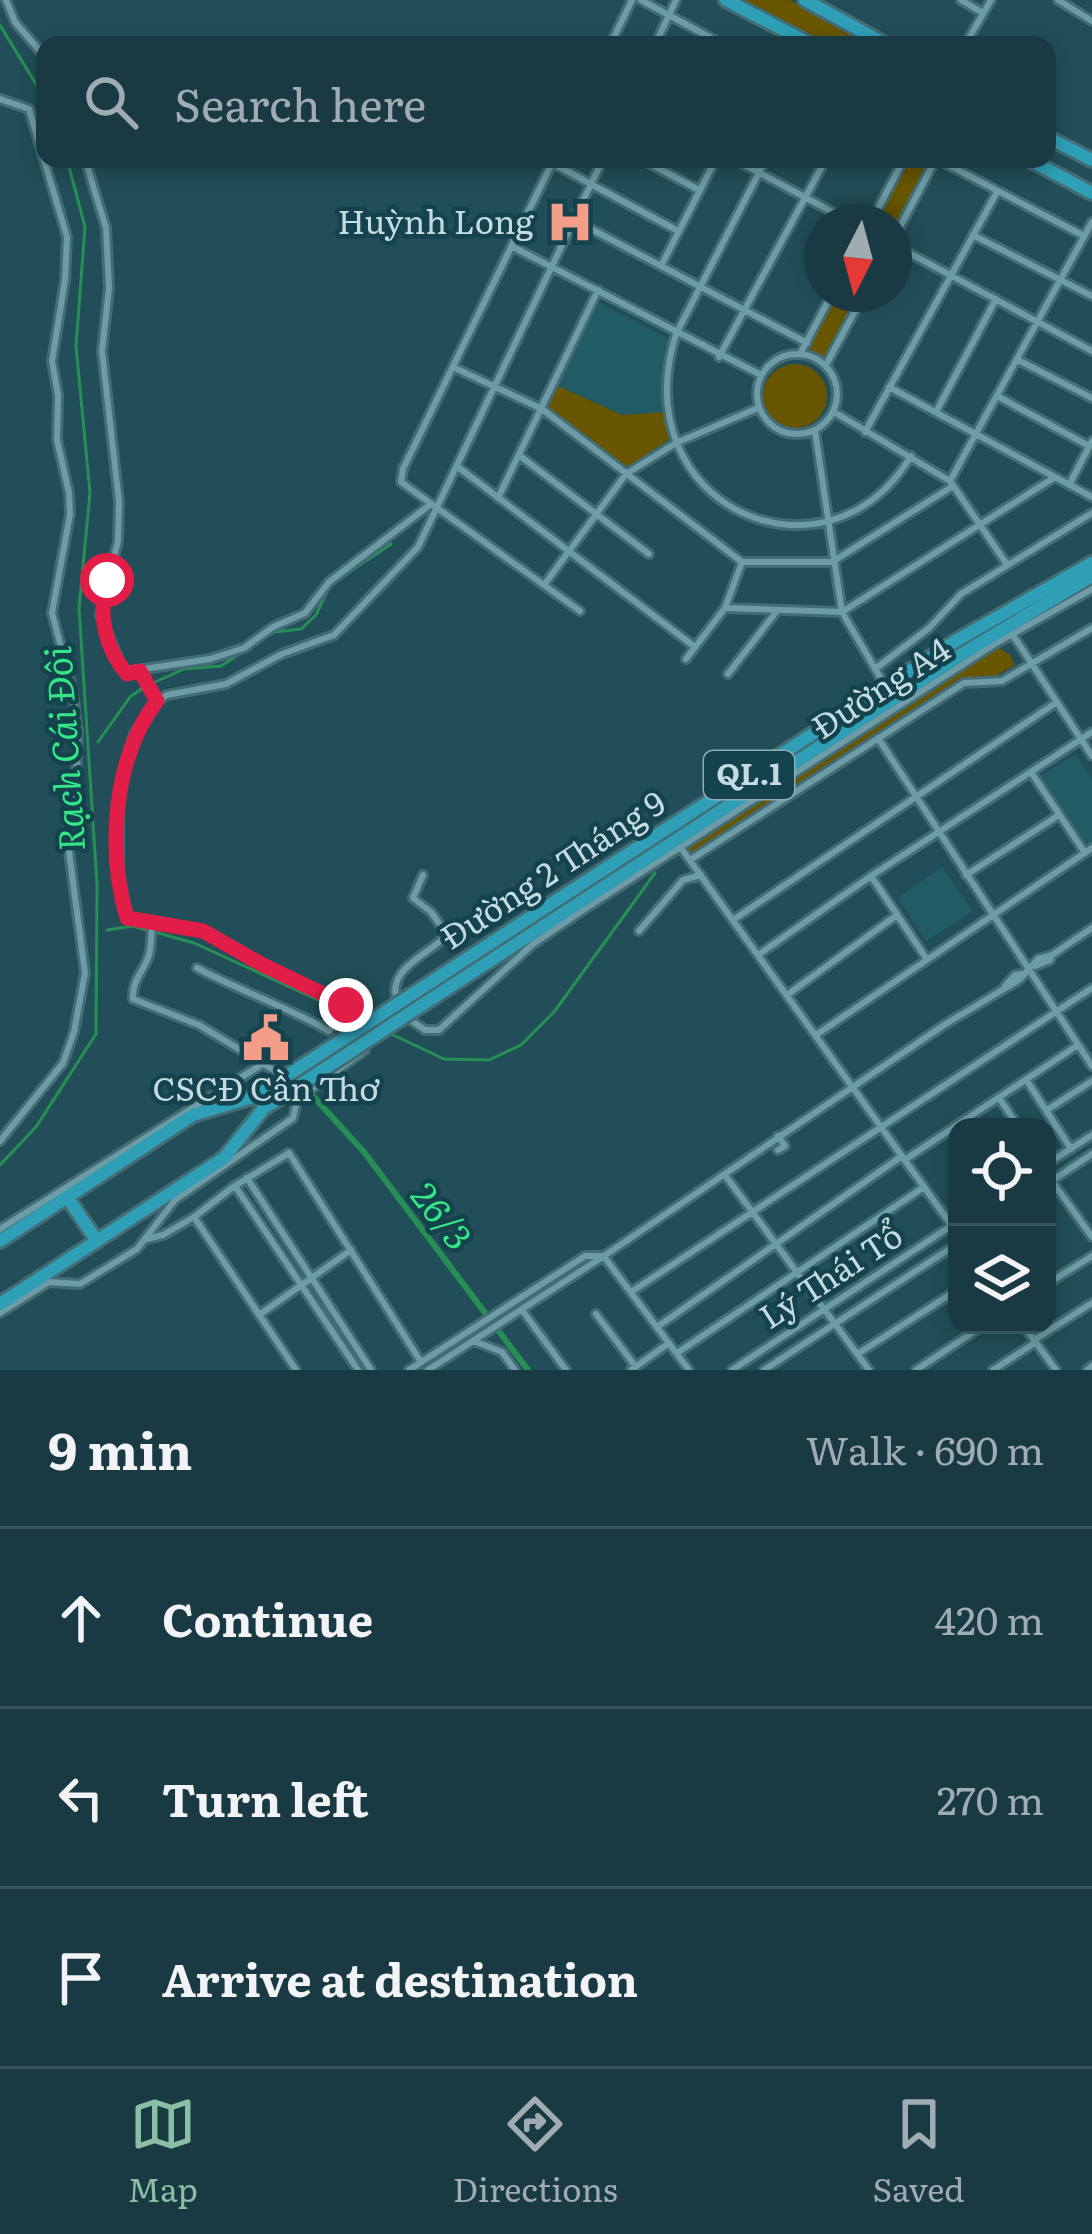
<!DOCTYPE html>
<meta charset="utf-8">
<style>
:root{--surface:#193a42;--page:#224149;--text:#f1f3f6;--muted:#9fadb2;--line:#37545b;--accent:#8abfa5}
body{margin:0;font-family:Literata,serif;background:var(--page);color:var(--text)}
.controls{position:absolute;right:36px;bottom:36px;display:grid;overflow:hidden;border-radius:24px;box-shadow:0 6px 18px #0003}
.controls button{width:108px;height:108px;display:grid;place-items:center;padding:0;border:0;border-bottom:3px solid var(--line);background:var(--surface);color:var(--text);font:60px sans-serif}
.compass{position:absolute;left:804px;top:204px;width:108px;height:108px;border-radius:50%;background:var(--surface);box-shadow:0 6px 18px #0003;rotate:186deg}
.stop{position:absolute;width:36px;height:36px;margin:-27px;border:9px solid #e11d48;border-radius:50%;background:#fff}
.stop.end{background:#e11d48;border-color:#fff;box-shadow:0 3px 12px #0008}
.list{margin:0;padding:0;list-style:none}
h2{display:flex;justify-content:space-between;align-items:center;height:156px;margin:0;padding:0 48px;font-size:51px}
h2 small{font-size:39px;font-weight:400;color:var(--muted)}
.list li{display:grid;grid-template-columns:78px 1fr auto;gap:36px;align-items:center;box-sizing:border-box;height:180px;padding:0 48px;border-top:3px solid var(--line)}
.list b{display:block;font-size:45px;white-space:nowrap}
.list em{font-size:39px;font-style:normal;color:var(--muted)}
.icon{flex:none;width:66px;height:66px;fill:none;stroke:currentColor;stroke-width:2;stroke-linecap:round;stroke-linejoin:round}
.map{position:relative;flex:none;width:1092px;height:1370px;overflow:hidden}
.search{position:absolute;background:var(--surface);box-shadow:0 6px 18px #0003;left:36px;right:36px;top:36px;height:132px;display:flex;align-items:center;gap:30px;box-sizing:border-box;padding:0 42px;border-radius:24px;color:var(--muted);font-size:45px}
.sheet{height:696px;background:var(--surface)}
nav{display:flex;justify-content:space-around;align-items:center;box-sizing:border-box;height:168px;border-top:3px solid var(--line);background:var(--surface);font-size:33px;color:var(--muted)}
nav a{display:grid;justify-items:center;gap:6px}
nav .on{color:var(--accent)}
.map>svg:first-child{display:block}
.built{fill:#215b66}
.green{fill:#675500}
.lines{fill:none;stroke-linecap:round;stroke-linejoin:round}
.stream{stroke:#278f56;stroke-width:3}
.canal{stroke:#278f56;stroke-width:6}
.minor-casing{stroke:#436c75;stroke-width:12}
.highway-casing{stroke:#436c75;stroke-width:18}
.minor{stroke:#6d9ba6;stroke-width:6}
.highway{stroke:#2e9fb6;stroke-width:12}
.highway-bridge-casing{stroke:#436c75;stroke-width:18;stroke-linecap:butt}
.highway-bridge{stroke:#2e9fb6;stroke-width:12}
.route{stroke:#e11d48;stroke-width:15}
.labels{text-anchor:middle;stroke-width:9;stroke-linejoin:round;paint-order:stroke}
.shield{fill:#14434d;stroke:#8fadb5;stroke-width:3}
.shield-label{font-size:30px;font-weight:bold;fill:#c4dbe1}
.poi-label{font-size:33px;fill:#c4dbe1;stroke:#14434d;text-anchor:end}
.street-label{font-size:33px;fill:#c4dbe1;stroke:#14434d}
.water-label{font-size:36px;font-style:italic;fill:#35e689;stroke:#14434d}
</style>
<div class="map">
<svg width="1092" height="1370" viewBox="0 0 1092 1370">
<rect width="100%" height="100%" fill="#214e58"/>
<!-- built -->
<path class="built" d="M599,303L670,339L665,355L661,413L622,415L556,385Z
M1072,756H1077L1092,779V841L1089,844L1083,843L1042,782V775Z
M942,867L973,911L926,941L897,898Z"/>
<!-- green -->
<path class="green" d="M736,0H790L872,45H820Z
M909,159H929L930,164L894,231V222H876Z
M838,294H861L828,356L821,358L811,353L809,347Z
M763 396a32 32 0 1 1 64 0a32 32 0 1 1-64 0Z
M556,385L622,415L664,412L670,439L629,466L622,465L548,408Z
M996,646L1010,655L1015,665L996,676L959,679L692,853L687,851L686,846Z"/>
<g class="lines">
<!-- stream -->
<path class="stream" d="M0,25L45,99
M98,742L130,697L144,687L184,669L221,666L274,632L301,629L316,615L330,585L391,544
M107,930L133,926L194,943L362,1020
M387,1032L444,1059L489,1060L521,1045L554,1012L655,873
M0,1165L36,1127L96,1034L97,884L79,608L90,493L76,346L85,227L67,159"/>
<!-- canal -->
<path class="canal" d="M312,1095L364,1152L528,1370"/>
<defs>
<path id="minor" d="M6,0L15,22L45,57
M641,0L724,45
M961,0L983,13
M1058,0L1092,21
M610,45L632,0
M655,45L676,0
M965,45L991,0
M0,99L29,109L67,237L65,280L52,361L58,395L57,440L69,493L70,514L52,613L73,692L78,733L76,780L67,836L85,973L74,1032L63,1063L0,1141
M85,159L106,228L109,288L102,351L119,502L118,541L100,615L124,672L210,659L244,648L273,627L305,613L329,582L431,504
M554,159L403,469L401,482L580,611
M641,159L699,190
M734,159L851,222
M766,159L676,334C622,507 826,596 911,456
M937,159L1084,236
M552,163L678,231
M574,220L807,343
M871,222L904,159
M973,235L1092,296
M894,238L936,159
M894,245L1092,351
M513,247L761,375
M661,266L716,159
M757 394a40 40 0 1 1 80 0a40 40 0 1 1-80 0Z
M800,354L832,294
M719,357L826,159
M1018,360L1092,398
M826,365L864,294
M455,368L542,409L742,562
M889,387L1092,497
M999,397L1089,446
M834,412L950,481L1006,563
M936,412L996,299
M815,431L842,612L884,684
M865,432L997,192
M520,456L649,554
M458,467L695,647
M950,481L1092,222
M1069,485L1092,441
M953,486L832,562H742L725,608L842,612L1055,477
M498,498L598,290
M544,585L626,474L676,443L758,408
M1013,635L1092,756
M686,659L725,608
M875,669L929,628L961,594L1092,513
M140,671L157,701
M728,674L776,612
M878,738L1092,1066
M1031,772L1085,853
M681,848L957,1233
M690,860L964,683L1002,681L1092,628
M966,875L1059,815
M871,876L926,958
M733,920L1057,702
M152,923C151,934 152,948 148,958C142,973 132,981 133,999L199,1025L282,1075
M639,931L683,880L701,875
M758,955L871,876L1092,732
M1035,966L1050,960L1052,955L1092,928
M197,968C240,991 286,1006 329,1031L347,1005
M1005,986L1015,975L1023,974
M787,995L897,915
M398,1004C384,969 427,956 447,935L431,912L413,898L423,875
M365,1015L263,966L203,931L127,918L119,871V809L124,769L134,734L157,701L167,695L226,684L282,654L334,635L418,547L603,159
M405,1016L425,1030H439L533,944L580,912L993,645L1092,589
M816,1035L1092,848
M1027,1081L1071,1149
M999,1098L1019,1127
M1047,1110L1092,1081
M778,1150L785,1146L778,1136
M906,1159L1078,1045
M1047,1164L1092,1135
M725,1175L869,1370
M247,1178L371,1370
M1052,1181L1092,1237
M1047,1184L1092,1154
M235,1186L358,1370
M0,1229L261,1065
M146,1239L163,1235L194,1217
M605,1258L689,1370
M1047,1284L1092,1256
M631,1292L1092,988
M522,1310L566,1370
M0,1313L49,1282L80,1284L137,1249L175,1200L293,1118L297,1101L303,1095L365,1050
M596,1314L636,1367
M259,1315L351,1250
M1023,1325L1056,1370
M657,1327L902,1156
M1034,1340L1092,1303
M474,1341L502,1352L515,1370
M677,1353L924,1187
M859,1353L957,1290
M296,1370L194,1217L233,1187L289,1153L421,1362
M409,1370L585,1256H604
M428,1370L604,1256L944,1025L1019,980L1038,959L1052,955
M631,1370L669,1343
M732,1370L957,1222
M764,1370L957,1244
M916,1370L984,1325
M993,1370L1036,1342
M1087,1370L1092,1366"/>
<path id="highway" d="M726,0L812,45
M805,0L887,45
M1047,137L1092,160
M1028,159L1092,193
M411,995L954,642L1092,563
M419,1007L962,654L1092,576
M67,1197L97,1241
M0,1241L193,1115L256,1096L288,1075
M0,1304L224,1158L264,1108L280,1098"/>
</defs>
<!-- minor casing -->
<use href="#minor" class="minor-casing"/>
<!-- highway casing -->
<use href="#highway" class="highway-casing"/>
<!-- minor -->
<use href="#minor" class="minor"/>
<!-- highway -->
<use href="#highway" class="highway"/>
<defs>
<path id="highway-bridge" d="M288,1075L411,995
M280,1098L419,1007"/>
</defs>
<!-- highway-bridge casing -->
<use href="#highway-bridge" class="highway-bridge-casing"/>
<!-- highway-bridge -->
<use href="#highway-bridge" class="highway-bridge"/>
</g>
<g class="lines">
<!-- route -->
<path class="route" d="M107,580C98,613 104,647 127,674L140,671L157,701C113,758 107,850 127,918L203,931L263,965L346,1005"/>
</g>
<!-- icons -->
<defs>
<symbol id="hospital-bare" viewBox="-9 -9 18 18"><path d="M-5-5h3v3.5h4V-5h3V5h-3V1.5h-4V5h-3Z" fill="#f49e89" stroke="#14434d" stroke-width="2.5" paint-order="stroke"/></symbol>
<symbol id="civic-bare" viewBox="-9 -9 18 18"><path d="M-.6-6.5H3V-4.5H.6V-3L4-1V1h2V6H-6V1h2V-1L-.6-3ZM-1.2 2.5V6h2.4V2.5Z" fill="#f49e89" stroke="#14434d" stroke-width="2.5" paint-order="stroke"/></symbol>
</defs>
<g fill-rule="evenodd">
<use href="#hospital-bare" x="537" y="189" width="66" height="66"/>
<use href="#civic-bare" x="233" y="1005" width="66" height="66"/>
</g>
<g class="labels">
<!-- shield labels -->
<rect class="shield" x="704" y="751" width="90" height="48" rx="9"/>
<g class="shield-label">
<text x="749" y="785">QL.1</text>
</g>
<!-- poi labels -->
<g class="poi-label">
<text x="534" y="234">Huỳnh Long</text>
<text x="266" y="1101" text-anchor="middle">CSCĐ Cần Thơ</text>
</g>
<!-- street labels -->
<g class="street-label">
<text transform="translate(881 688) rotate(-33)" y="12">Đường A4</text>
<text transform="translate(553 870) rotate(-33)" y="12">Đường 2 Tháng 9</text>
<text transform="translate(831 1276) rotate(-33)" y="12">Lý Thái Tổ</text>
</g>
<!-- water labels -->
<g class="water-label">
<text transform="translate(65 749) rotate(-94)" y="13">Rạch Cái Đôi</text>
<text transform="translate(441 1216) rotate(52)" y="13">26/3</text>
</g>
</g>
</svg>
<div class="controls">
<button><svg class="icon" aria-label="locate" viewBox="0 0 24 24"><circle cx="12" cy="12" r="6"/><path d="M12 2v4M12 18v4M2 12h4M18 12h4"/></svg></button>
<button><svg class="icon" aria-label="layers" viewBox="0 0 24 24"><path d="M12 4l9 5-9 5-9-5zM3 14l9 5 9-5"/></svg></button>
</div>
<svg class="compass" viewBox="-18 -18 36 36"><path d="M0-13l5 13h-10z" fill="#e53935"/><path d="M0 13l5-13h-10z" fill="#9fadb2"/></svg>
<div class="stop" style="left:107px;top:580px"></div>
<div class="stop end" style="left:346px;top:1005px"></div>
<div class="search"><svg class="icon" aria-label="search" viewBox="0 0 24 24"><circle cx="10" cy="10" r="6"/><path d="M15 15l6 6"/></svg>Search here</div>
</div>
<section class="sheet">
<h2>9 min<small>Walk · 690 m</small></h2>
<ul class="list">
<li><svg class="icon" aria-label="ahead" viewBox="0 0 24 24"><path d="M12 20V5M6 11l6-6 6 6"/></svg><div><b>Continue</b></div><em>420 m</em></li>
<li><svg class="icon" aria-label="left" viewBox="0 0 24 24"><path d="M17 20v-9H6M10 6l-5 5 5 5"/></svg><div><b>Turn left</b></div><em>270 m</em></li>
<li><svg class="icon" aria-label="arrive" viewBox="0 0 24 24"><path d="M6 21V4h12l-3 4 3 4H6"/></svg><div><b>Arrive at destination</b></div></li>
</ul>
</section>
<nav>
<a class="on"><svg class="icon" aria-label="map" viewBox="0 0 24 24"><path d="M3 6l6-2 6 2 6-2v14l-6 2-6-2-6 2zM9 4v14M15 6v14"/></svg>Map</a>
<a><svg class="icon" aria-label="directions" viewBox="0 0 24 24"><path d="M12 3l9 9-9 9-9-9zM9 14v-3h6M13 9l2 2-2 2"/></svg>Directions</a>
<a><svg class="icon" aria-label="saved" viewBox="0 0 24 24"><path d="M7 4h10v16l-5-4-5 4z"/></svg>Saved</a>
</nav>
